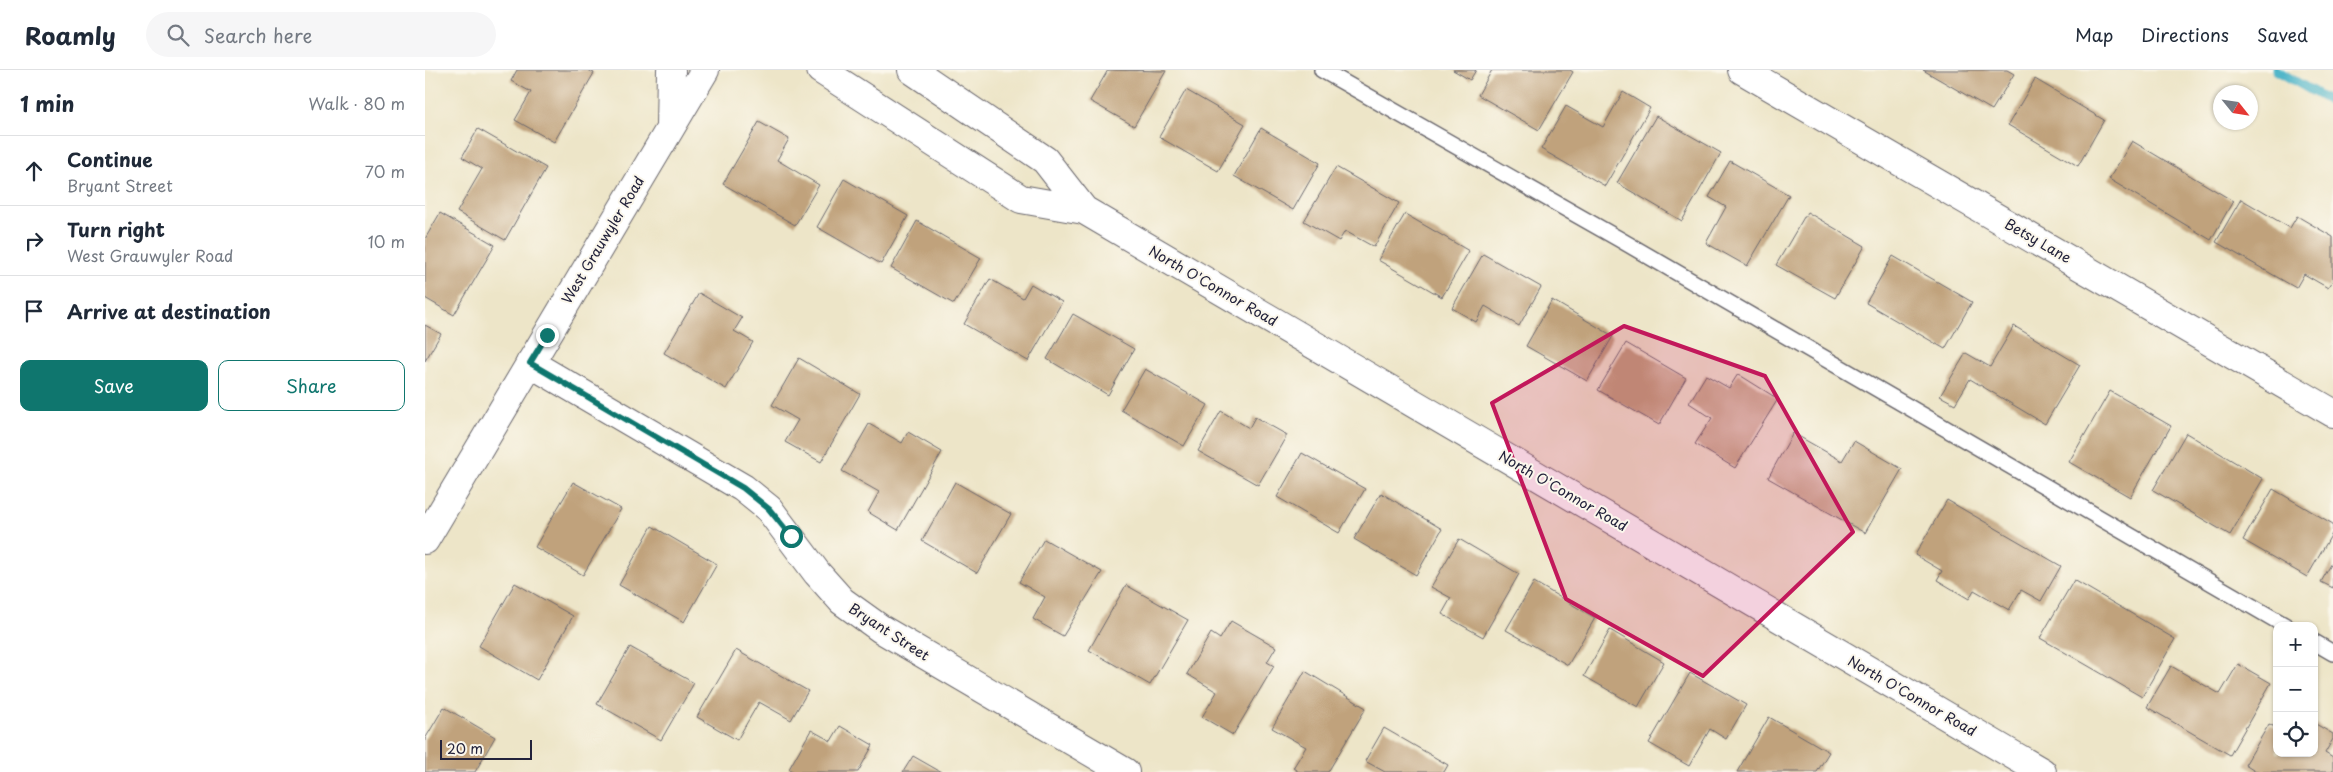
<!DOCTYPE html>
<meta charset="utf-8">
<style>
:root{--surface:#fff;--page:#f6f6f7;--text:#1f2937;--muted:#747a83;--line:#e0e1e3;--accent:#0f766e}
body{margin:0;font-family:"Playpen Sans",sans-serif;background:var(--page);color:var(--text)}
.controls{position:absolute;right:15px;bottom:15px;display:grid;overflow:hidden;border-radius:10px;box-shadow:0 1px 4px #0004}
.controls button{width:45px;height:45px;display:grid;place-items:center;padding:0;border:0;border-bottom:1px solid var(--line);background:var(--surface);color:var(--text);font:25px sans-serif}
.compass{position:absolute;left:1788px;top:15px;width:45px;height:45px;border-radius:50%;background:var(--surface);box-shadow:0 1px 4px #0004;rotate:120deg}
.scale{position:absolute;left:15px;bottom:12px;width:92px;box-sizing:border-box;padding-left:5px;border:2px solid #22223b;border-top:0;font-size:14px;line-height:18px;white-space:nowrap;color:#22223b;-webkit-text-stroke:4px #fbf7ec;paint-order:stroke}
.stop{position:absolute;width:15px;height:15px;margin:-11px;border:4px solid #0f766e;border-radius:50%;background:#fff}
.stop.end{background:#0f766e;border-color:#fff;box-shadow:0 1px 5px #0008}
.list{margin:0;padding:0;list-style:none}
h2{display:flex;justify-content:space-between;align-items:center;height:65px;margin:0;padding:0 20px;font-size:21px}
h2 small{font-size:16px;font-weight:400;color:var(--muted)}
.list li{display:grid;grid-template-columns:32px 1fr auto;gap:15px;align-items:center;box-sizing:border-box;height:70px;padding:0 20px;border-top:1px solid var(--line)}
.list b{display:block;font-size:19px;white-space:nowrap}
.list p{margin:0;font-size:16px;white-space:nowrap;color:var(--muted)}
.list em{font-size:16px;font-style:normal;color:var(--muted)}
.actions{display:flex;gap:10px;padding:15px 20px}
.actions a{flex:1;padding:11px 0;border:1px solid var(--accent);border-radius:10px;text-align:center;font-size:18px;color:var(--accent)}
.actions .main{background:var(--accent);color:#fff}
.icon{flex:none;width:28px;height:28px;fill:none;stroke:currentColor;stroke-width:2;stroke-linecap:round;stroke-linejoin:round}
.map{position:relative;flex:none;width:1908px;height:702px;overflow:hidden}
header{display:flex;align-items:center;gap:30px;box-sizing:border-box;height:70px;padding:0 25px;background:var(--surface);border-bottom:1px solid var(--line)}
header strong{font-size:24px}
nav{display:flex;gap:28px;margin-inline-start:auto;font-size:18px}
.search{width:350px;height:45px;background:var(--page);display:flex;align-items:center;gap:12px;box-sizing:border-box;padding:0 18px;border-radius:28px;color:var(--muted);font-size:19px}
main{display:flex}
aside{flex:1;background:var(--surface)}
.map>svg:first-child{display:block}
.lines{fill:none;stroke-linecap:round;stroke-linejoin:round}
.stream{stroke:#49b3c7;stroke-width:9}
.building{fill:#c0a27b}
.service-casing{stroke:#69666c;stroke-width:18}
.minor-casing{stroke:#69666c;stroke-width:30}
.secondary-casing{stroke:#69666c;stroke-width:30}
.service{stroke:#fff;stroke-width:15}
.minor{stroke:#fff;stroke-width:28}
.secondary{stroke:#fff;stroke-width:28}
.route{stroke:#0f766e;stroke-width:6}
.marked{fill:#c2185b;fill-opacity:0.2;stroke:#c2185b;stroke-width:4;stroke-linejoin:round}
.labels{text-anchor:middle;stroke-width:4;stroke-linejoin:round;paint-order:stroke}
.street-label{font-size:14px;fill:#22223b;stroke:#fbf7ec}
</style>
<header>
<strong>Roamly</strong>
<div class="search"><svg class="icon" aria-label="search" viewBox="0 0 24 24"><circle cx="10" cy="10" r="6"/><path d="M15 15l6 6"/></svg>Search here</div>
<nav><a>Map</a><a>Directions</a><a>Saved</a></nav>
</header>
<main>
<aside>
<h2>1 min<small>Walk · 80 m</small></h2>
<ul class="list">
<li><svg class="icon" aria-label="ahead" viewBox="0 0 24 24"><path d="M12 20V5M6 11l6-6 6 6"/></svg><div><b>Continue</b><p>Bryant Street</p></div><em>70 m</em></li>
<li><svg class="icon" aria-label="right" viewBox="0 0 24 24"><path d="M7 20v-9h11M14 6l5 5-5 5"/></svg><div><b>Turn right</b><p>West Grauwyler Road</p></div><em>10 m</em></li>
<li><svg class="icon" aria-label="arrive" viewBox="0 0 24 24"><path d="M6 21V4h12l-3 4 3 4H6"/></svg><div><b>Arrive at destination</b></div></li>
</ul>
<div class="actions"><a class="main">Save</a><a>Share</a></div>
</aside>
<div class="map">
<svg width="1908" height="702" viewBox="0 0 1908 702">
<rect width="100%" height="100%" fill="#fbf7ec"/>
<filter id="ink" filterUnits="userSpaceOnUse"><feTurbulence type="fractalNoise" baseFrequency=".02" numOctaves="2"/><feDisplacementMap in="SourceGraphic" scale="10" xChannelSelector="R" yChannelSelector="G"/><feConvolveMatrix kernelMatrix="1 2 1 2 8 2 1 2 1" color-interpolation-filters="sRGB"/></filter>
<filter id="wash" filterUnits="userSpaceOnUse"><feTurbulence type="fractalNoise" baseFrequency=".0096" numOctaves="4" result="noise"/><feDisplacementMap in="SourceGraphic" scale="20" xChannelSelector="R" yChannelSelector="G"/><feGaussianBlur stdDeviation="1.12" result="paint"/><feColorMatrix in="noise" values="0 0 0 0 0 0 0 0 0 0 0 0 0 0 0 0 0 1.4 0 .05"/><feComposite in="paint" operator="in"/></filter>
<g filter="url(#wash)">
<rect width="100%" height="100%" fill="#ede5c8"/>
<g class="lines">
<!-- stream -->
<path class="stream" d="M1851,0L1908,33"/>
</g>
<g id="blocks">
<!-- building -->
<path class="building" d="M92,0H163L169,3L129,72L90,50L106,22L86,11Z
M683,0L741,1L709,56L665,31Z
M1028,0H1051L1045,10Z
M1067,0H1145L1148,2L1114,60L1053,25Z
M1498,0H1582L1589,4L1567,40Z
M1610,9L1679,50L1653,96L1583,55Z
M761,20L820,54L793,101L734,67Z
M1198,22L1225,38L1180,116L1116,79L1141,36L1178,57Z
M1231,46L1296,83L1257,151L1192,113Z
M334,52L364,69L352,90L394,115L370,155L298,114Z
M836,58L895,93L868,140L809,106Z
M53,59L121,98L80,170L32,142L57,99L37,87Z
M1707,71L1808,131L1786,170L1684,109Z
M1305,91L1364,125L1322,196L1281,173L1301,137L1284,127Z
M911,97L974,133L949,177L920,161L914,171L879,151Z
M419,109L483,146L456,194L392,157Z
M1816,129L1865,158L1872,146L1908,167V210L1903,218L1879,204L1871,218L1791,172Z
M1382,142L1440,176L1410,228L1351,195Z
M15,143L70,175L29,245L0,228V169Z
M980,144L1044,181L1017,227L953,190Z
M492,151L556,188L529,234L466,198Z
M1058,184L1116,217L1094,256L1060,236L1051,252L1027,238Z
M1468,186L1547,232L1520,279L1441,233Z
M565,209L598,228L606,214L637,232L603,291L539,254Z
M274,223L317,248L309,261L328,272L301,319L239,283Z
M1127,230L1188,266L1162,311L1101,276Z
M648,244L709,279L683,325L622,289Z
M0,255L16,264L0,291Z
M1589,256L1655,295L1620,354L1545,309L1530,334L1515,326L1541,283L1565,297Z
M1201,273L1261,308L1234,355L1173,320Z
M374,288L435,324L396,392L360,372L373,350L347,335Z
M720,299L783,335L759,376L696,340Z
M1313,304L1353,329L1310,398L1270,374L1287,348L1264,333L1281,305L1304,318Z
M1685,321L1746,356L1705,427L1644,392Z
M796,341L824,358L830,347L862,365L833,415L773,381Z
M444,354L477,373L483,362L517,382L473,460L443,442L454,422L417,401Z
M1368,363L1417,391L1429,371L1477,399L1440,463L1343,408Z
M1761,363L1838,409L1805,465L1728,420Z
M877,383L940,419L914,463L852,427Z
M148,412L196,439L158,505L110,477Z
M530,412L586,444L552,503L497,471Z
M1848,419L1908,454V462L1882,507L1818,470Z
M956,423L1017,459L991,505L929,469Z
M1522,430L1636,496L1616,531L1596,520L1584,540L1549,520L1544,529L1512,510L1517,501L1490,485Z
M227,456L292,494L259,552L194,515Z
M619,469L677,502L638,566L608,549L620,527L594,512Z
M1034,469L1094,504L1058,567L1017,544L1026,528L1006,517Z
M1908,491V518L1896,512Z
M1649,510L1750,569L1717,627L1615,568Z
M1109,512L1170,548L1143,595L1081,560Z
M90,513L148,546L112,610L54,576Z
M701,515L763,550L725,615L664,580Z
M806,551L851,577L842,592L849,596L808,665L777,647L792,622L762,604L786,563L795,569Z
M1185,560L1239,592L1213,637L1159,606Z
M205,577L269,613L236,670L172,634Z
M311,580L383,621L366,650L334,632L312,670L272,647Z
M1813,594L1846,613L1805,685L1722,637L1746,596L1795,624Z
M880,601L941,638L903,702H874L868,698L881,677L847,658Z
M1265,603L1321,635L1301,669L1285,659L1264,696L1224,673Z
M19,637L70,667L50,702H0V669Z
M1344,647L1404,682L1392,702H1312Z
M1889,653L1908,664V669L1900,683L1908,688V702H1831L1820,695L1844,654L1852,658V683H1889Z
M415,656L448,675L433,702H369L364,699L386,660L406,671Z
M959,658L1023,695L1019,702H960L940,691Z
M488,686L516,702H478Z"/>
</g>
</g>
<g filter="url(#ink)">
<use href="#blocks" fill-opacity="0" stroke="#69666c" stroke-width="1"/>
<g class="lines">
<defs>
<path id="service" d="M897,0L1194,169L1861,556
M1889,572L1908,583"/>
<path id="minor" d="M1317,0L1908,343
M105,293L318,418L344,439L392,503L417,531L456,559L700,702"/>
<path id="secondary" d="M396,0L596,129L659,140L1617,702
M487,0L620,90L659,140
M245,58L246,0
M0,470L280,0"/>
</defs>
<!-- service casing -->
<use href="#service" class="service-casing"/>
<!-- minor casing -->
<use href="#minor" class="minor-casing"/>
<!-- secondary casing -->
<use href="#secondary" class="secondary-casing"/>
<!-- service -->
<use href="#service" class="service"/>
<!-- minor -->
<use href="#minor" class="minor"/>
<!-- secondary -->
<use href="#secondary" class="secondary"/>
</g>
</g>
<g class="lines" filter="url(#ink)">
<!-- route -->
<path class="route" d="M122,265L105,293L318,418L344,439L366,466"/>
</g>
<!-- marked area -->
<path class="marked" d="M1199,256L1340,306L1428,462L1278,606L1141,529L1067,333Z"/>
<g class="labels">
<!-- street labels -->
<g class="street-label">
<text transform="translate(178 170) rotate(-59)" y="5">West Grauwyler Road</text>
<text transform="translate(1613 171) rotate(30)" y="5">Betsy Lane</text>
<text transform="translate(788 216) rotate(30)" y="5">North O'Connor Road</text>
<text transform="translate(1138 421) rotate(30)" y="5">North O'Connor Road</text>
<text transform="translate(464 562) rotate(33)" y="5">Bryant Street</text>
<text transform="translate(1487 626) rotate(30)" y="5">North O'Connor Road</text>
</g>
</g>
</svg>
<div class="controls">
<button>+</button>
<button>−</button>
<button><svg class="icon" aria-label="locate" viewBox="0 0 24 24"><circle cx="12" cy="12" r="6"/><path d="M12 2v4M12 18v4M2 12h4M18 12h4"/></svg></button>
</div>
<svg class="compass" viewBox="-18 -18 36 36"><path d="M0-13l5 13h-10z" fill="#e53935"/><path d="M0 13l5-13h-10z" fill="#747a83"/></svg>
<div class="scale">20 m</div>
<div class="stop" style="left:366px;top:466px"></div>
<div class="stop end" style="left:122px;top:265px"></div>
</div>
</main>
